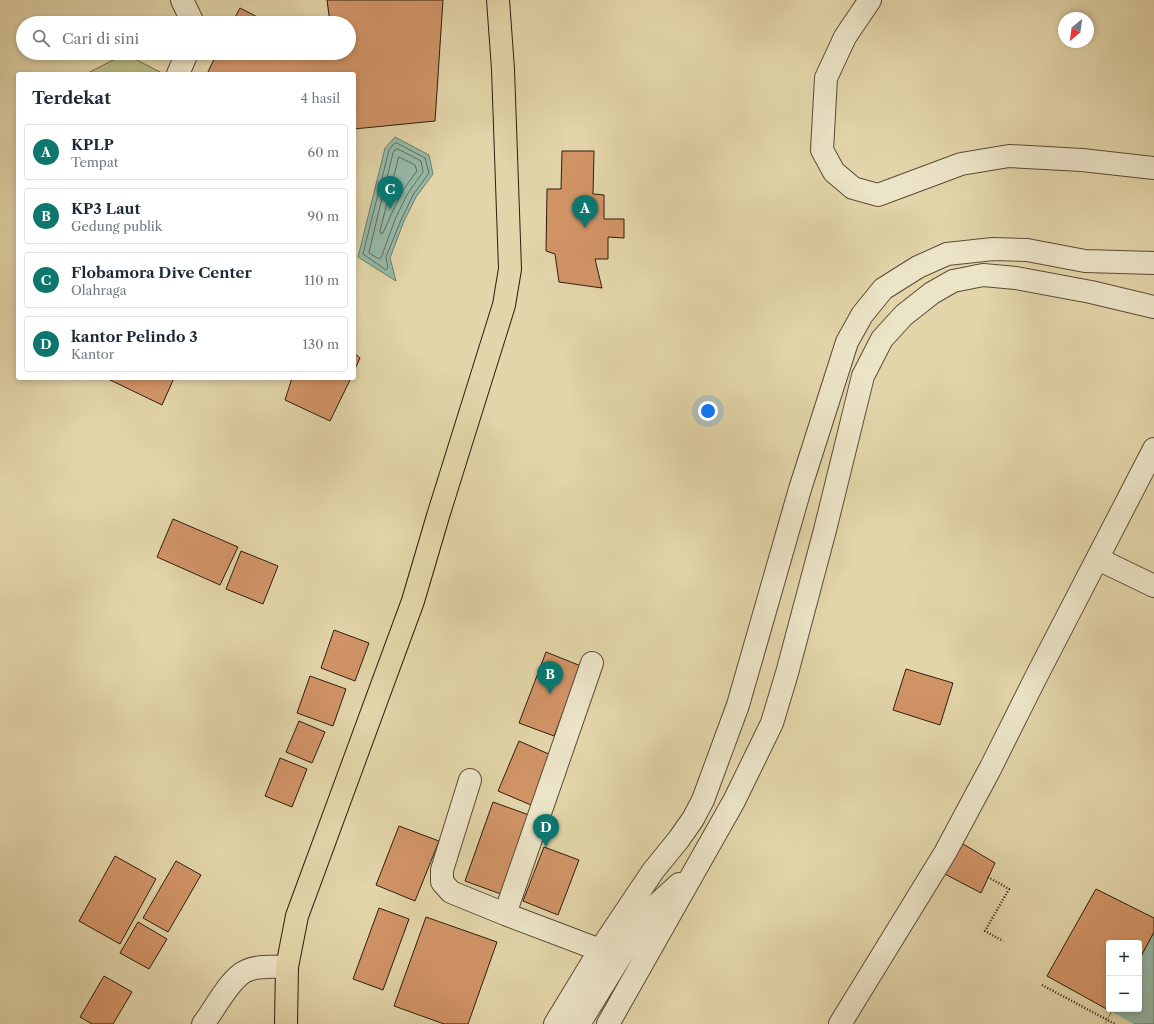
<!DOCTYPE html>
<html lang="id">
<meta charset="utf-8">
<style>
:root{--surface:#fff;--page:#f6f6f7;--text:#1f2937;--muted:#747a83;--line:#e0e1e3;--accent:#0f766e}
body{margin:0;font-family:"Libre Caslon Text",serif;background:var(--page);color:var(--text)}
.controls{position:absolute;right:12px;bottom:12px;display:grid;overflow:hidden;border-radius:4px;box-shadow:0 2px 6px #0003}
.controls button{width:36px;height:36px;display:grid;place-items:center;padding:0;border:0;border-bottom:1px solid var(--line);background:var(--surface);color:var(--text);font:20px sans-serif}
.compass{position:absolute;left:1058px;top:12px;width:36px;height:36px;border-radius:50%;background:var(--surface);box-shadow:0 2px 6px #0003;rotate:209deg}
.you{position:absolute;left:708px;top:411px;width:14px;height:14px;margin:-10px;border:3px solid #fff;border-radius:50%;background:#1a73e8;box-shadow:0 0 0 6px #1a73e833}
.badge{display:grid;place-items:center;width:26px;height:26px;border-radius:50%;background:var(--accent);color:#fff;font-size:13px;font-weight:700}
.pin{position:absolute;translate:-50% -33px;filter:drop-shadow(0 1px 2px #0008)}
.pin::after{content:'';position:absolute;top:21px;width:14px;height:12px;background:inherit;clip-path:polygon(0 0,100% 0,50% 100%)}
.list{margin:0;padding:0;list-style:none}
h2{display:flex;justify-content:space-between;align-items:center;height:52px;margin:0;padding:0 16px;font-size:17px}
h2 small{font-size:13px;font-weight:400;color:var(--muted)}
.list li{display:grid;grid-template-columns:26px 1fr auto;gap:12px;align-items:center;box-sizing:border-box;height:56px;margin:0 8px 8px;padding:0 8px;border:1px solid var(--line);border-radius:4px}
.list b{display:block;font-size:15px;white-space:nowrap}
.list p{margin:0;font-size:13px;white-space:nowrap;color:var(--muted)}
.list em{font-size:13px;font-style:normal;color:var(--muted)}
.icon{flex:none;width:22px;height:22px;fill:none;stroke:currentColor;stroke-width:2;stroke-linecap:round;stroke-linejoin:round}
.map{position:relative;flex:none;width:1154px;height:1024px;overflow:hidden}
.search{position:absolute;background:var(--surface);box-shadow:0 2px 6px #0003;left:16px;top:16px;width:340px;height:44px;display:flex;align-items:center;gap:10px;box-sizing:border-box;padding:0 14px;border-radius:22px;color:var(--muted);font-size:15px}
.panel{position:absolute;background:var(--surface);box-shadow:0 2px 6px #0003;left:16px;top:72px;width:340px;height:308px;border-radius:4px}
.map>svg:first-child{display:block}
.green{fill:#b9bc84;stroke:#746c4a}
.water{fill:#95b9a8;stroke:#6c7b6b}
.pier{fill:#e2d5a9}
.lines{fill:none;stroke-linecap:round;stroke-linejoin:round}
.shore{stroke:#626b5c;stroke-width:1}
.building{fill:#d19467;stroke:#2e1d0f}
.minor-casing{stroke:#5b4b36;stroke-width:24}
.highway-casing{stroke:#2e1d0f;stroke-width:24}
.path{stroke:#2e1d0f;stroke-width:2.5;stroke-dasharray:1 2;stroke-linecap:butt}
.minor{stroke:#ece4c7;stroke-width:22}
.highway{stroke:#e2d5a9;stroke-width:22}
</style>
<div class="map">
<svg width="1154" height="1024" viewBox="0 0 1154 1024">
<rect width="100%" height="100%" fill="#e2d5a9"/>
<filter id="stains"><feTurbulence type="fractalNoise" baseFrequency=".005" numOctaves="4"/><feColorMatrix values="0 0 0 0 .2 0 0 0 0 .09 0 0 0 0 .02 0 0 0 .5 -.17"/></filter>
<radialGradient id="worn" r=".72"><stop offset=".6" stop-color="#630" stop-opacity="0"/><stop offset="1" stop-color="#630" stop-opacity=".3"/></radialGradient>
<!-- green -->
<path class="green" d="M125,54L164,74H86Z"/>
<!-- water -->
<path class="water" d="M395,137L429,155L433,174L416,197L404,221L390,258L396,281L358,257L385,148Z
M1154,932V1024H1105L1113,1009H1139V960Z"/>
<!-- pier -->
<path class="pier" d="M1112,1012L1134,1024H1105Z"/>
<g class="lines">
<!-- shore -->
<path class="shore" d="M395,143H397L425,158L429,173L413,195L401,220L386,257L388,268L386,270L363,254L389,150Z
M396,149H398L421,161L423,172L408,193L396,217L381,258L379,259L369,253V252L393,153Z
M399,157L415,165L417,171L403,190L391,215L383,233L381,234L380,232Z"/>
</g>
<!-- building -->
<path class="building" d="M327,0H443L435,121L354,129V74H207L217,53H327L335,57L334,53H349V23H330Z
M240,8L269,23H232Z
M562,151H594L593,194L604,195V219H624V238L608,237V259H595L602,288L559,282L555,254L546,251L547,189H561Z
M354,353L360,358L354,371Z
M106,378H174L162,405Z
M292,378H351L330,421L285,400Z
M173,519L238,547L220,585L157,557Z
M241,551L278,566L263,604L226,589Z
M334,630L369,643L355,681L321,668Z
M546,652L581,666L554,736L519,723Z
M906,669L953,683L940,725L893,710Z
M310,676L346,689L333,726L297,713Z
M299,721L325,732L312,763L286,752Z
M519,741L551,755L531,805L498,791Z
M280,758L307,769L292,807L265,796Z
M493,802L529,815L501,894L465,881Z
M399,826L439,841L415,901L376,885Z
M958,841L995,863L981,893L941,872Z
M544,847L579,860L558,915L523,901Z
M115,856L156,879L120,944L79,921Z
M176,861L201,875L168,932L143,918Z
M1096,889L1154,918V932L1139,960V943H1109V1009H1113L1112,1012L1047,976Z
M379,908L409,919L383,990L353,979Z
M426,917L497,942L468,1024H444L394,1006Z
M138,922L167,939L149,969L120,953Z
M104,976L132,992L113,1024H92L80,1017Z"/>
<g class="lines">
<defs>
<path id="minor" d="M182,0L193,23
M870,0L845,37L826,78L822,150L834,172L853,188L878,195L961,164L1009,156L1082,160L1154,168
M178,74L187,53
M1098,559L1154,586
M470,780L442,870V882L451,892L505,914L600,950
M505,914L592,663
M203,1024C215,1009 230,978 246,971C258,965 274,967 287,967
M555,1024L600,950L653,871L679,839L693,819L703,800L738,705L800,489L847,342L862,315L883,289L918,267L947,254L993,249L1027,250L1085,261L1154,263
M579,1024L635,933L656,905L679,884
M608,1024L734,801L772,723L787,673L825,530L863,376L882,339L904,315L932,293L953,281L983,275L1016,278L1091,292L1154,307
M840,1024L945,853L990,769L1035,679L1154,449"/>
<path id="highway" d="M286,1024L287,967L297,916L413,601L438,516L504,305L510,269L503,69L498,0"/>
</defs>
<!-- minor casing -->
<use href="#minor" class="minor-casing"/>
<!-- highway casing -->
<use href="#highway" class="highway-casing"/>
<!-- path -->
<path class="path" d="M988,877L1009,889L985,931L1003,941
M1042,985L1115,1024"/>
<!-- minor -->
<use href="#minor" class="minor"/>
<!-- highway -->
<use href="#highway" class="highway"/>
</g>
<rect width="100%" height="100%" filter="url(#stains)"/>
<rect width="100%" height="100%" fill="url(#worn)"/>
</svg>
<div class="controls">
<button>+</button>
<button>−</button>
</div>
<svg class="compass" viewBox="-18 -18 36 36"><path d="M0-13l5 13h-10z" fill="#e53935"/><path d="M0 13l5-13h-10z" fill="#747a83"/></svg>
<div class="you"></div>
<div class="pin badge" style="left:585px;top:228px">A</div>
<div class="pin badge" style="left:550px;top:694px">B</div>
<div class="pin badge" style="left:390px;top:209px">C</div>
<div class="pin badge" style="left:546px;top:847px">D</div>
<div class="search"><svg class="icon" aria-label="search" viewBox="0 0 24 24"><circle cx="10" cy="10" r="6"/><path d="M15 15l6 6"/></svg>Cari di sini</div>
<section class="panel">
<h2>Terdekat<small>4 hasil</small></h2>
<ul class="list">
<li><span class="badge">A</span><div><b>KPLP</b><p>Tempat</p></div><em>60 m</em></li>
<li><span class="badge">B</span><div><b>KP3 Laut</b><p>Gedung publik</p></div><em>90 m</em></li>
<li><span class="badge">C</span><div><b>Flobamora Dive Center</b><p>Olahraga</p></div><em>110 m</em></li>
<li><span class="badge">D</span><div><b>kantor Pelindo 3</b><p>Kantor</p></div><em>130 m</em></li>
</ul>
</section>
</div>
